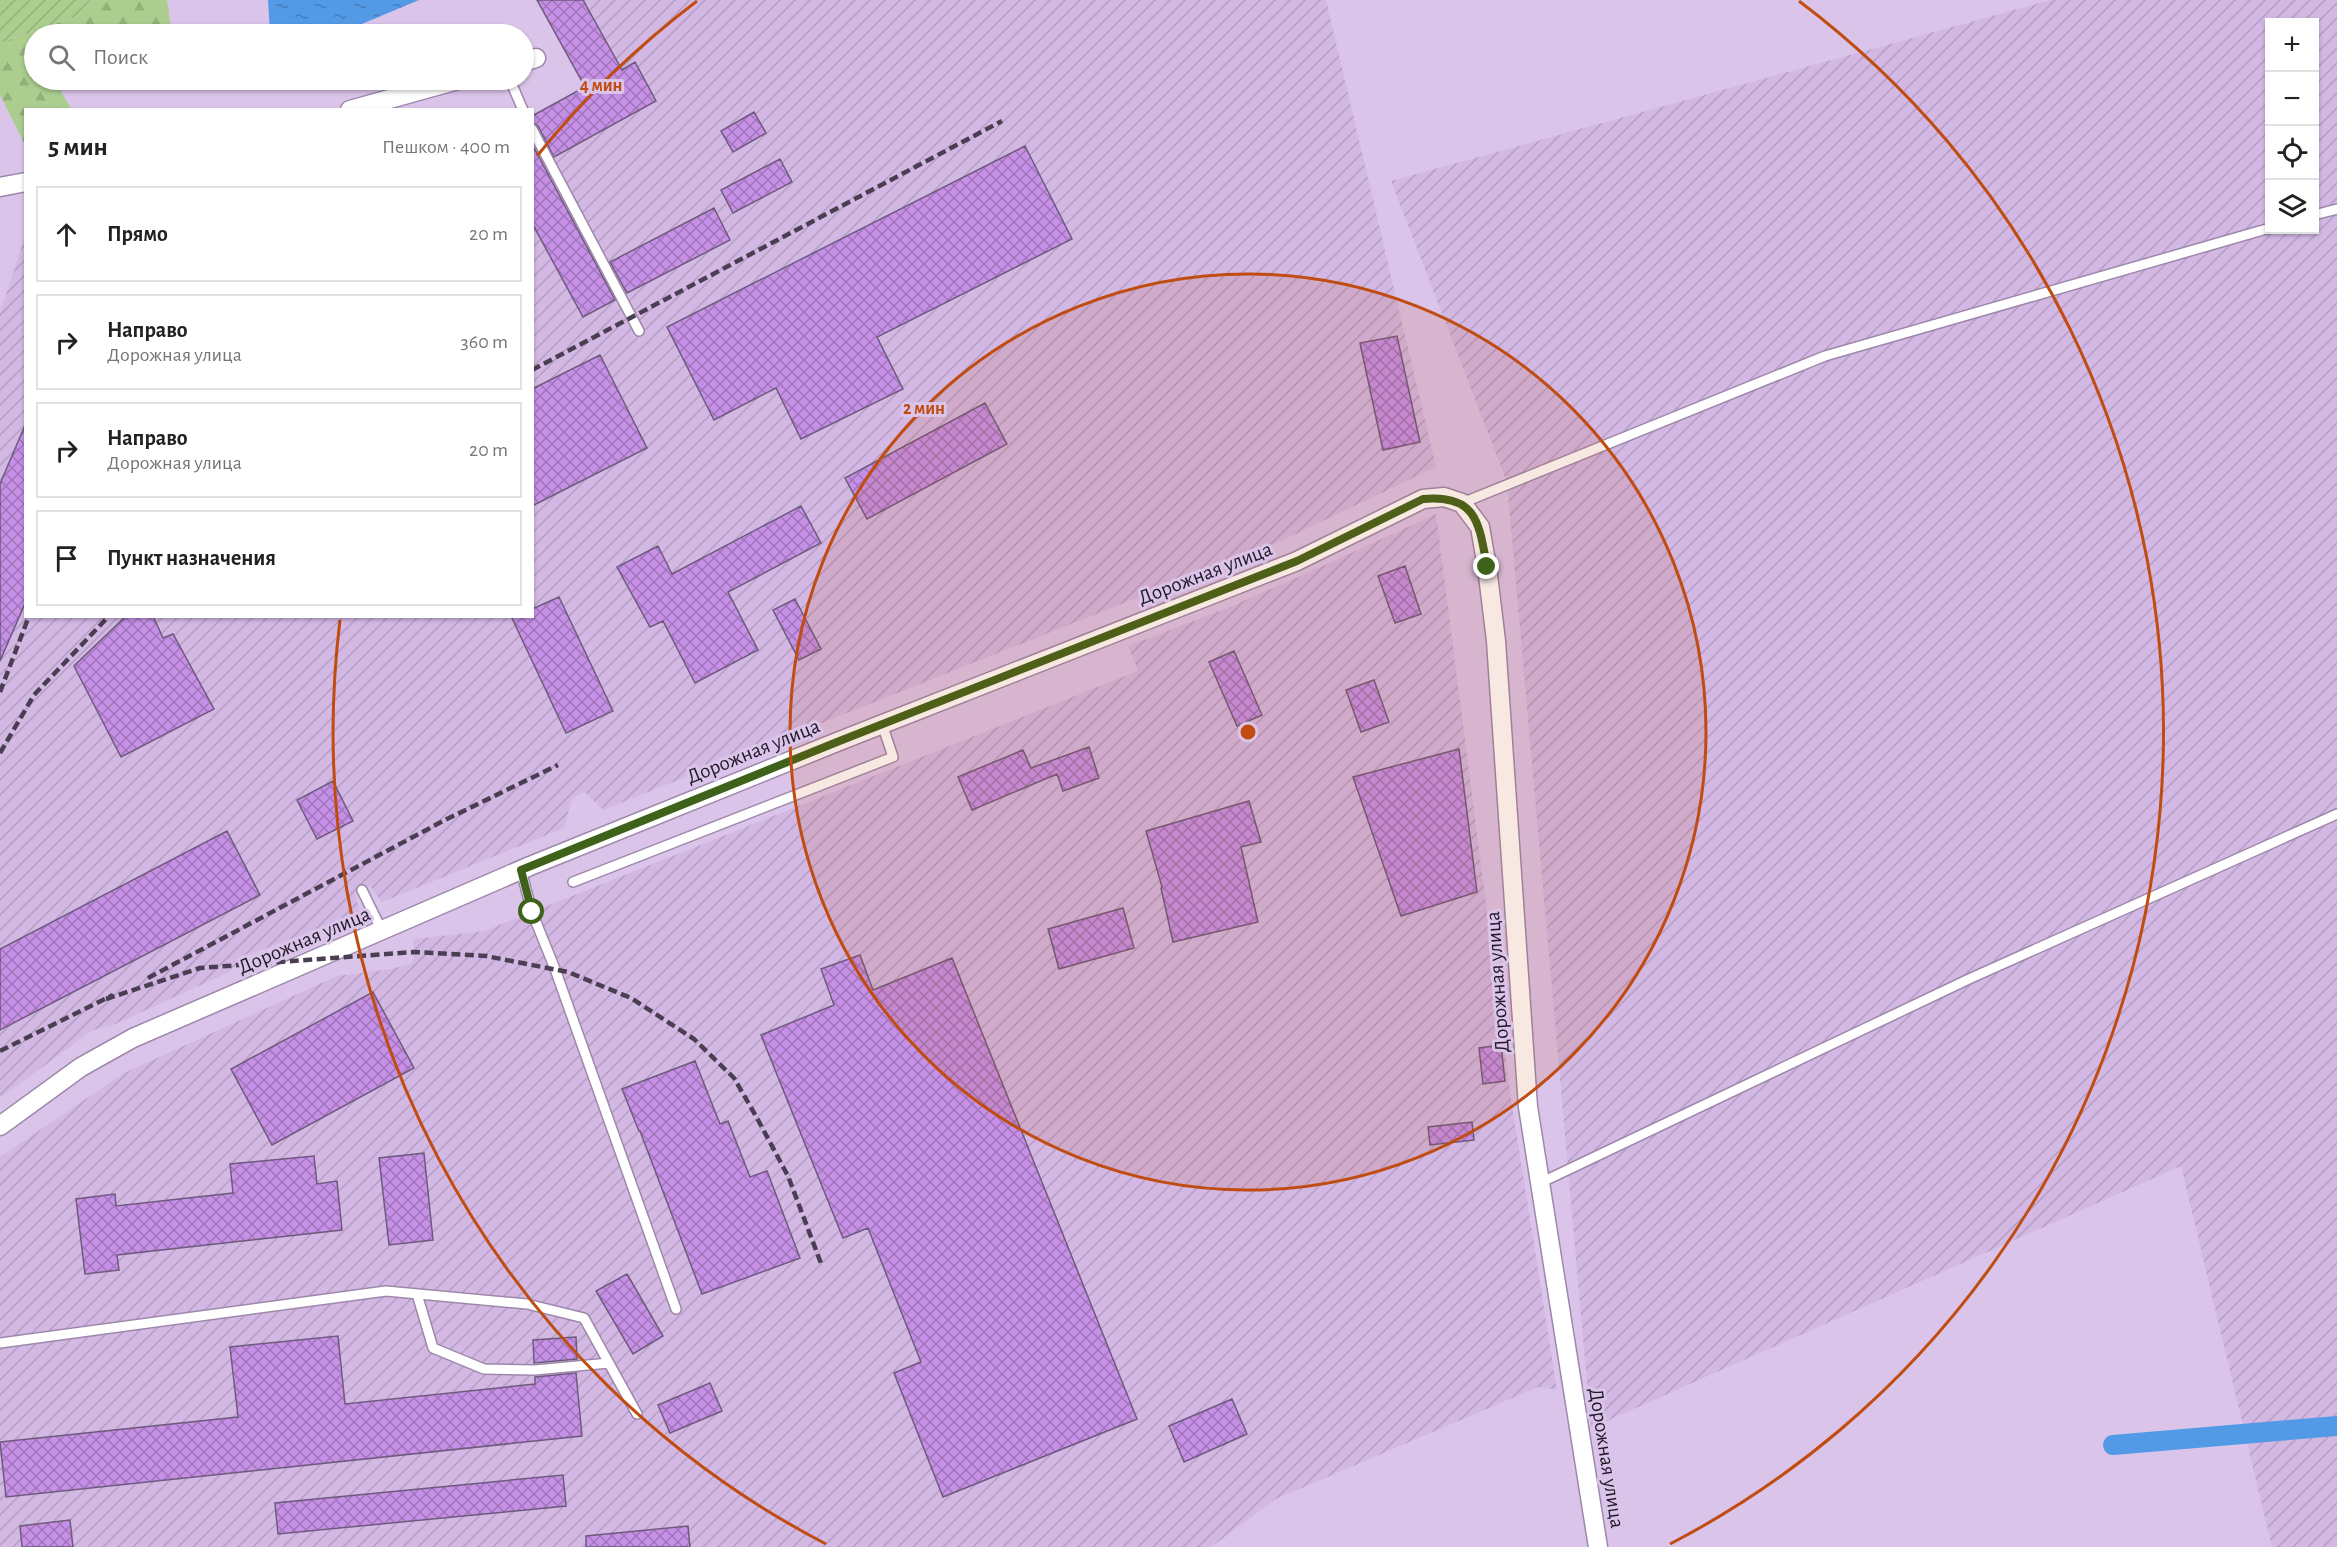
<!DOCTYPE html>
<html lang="ru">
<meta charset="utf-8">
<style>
:root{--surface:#fff;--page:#f2f2f2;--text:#222;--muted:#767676;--line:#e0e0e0}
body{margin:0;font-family:"Alegreya Sans",sans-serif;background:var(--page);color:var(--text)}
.controls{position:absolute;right:18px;top:18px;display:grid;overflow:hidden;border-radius:0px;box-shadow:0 2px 4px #0004}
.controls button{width:54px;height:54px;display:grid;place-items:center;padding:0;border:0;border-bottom:2px solid var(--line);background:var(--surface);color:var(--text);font:30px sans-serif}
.stop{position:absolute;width:18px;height:18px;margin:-14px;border:4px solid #3f621a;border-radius:50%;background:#fff}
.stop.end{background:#3f621a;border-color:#fff;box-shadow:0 2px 6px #0008}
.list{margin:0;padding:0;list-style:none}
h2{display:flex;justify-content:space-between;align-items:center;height:78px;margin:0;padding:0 24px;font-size:26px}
h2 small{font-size:20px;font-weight:400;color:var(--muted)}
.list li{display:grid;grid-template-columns:39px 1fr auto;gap:18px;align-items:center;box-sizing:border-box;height:96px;margin:0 12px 12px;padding:0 12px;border:2px solid var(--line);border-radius:0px}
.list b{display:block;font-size:22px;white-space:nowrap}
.list p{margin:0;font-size:20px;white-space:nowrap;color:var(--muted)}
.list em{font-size:20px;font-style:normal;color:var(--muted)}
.icon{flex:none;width:33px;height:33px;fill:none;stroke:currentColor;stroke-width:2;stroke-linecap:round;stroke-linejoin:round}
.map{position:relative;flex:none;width:2337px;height:1547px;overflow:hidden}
.search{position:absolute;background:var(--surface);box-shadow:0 2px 4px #0004;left:24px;top:24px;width:510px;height:66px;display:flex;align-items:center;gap:15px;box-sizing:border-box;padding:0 21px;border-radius:33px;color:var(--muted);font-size:22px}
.panel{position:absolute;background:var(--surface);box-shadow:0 2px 4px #0004;left:24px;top:108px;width:510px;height:510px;border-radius:0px}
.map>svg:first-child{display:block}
.industrial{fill:url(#industrial-furrows);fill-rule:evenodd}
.forest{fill:url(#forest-firs)}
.garden{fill:url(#garden-furrows)}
.water{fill:url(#water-ripples)}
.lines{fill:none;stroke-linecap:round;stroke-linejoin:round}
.canal{stroke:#539ae6;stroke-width:20}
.building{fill:url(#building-cross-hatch);stroke:#6e5a7b;stroke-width:1.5}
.service-casing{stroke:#9d88ab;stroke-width:12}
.minor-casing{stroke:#9d88ab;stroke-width:21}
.service{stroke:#fff;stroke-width:9}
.minor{stroke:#fff;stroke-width:18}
.rail{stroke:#4a3e52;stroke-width:4.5;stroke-dasharray:9 4.5;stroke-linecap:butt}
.route{stroke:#3f621a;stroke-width:8}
.ring{fill:none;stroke:#c04c11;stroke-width:3}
.labels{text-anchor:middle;stroke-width:6;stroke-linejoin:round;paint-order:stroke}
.street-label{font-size:21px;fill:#211826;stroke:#dbc4ea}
.centre{fill:#c04c11;stroke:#dbc4ea;stroke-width:3}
.ring-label{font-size:18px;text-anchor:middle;font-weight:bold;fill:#c04c11;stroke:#dbc4ea;stroke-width:6;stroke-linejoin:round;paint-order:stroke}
</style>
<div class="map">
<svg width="2337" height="1547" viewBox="0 0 2337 1547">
<defs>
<pattern id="industrial-furrows" width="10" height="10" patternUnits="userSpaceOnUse" patternTransform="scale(1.5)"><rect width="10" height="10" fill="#d3b8e4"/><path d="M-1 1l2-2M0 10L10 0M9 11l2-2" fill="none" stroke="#b59dc3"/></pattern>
<pattern id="forest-firs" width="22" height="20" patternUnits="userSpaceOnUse" patternTransform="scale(1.5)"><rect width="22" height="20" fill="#abce8f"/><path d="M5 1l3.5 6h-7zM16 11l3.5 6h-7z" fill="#93b07b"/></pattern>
<pattern id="garden-furrows" width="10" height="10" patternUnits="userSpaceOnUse" patternTransform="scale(1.5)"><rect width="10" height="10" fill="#abce8f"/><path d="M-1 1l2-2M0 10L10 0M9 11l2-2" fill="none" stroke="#93b07b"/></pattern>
<pattern id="water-ripples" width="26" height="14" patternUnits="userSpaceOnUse" patternTransform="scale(1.5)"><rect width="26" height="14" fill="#539ae6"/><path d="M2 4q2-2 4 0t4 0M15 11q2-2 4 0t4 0" fill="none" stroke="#447dba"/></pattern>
<pattern id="building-cross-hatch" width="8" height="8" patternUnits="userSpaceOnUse" patternTransform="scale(1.5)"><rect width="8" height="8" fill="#c690e7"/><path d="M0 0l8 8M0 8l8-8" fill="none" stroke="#a075bb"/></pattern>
</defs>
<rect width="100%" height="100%" fill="#dbc4ea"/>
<!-- industrial -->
<path class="industrial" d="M537,0H1326L1436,467L1285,539L603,810L585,792L572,798L564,828L382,902L370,886L355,893L360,913L249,955L225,974L111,1026L93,1030L0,1098V313L25,237L26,616H532L533,116L584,87Z
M2050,0H2337V1547H2272L2181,1166L1591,1428L1507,482L1391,181ZM2270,22H2314V230H2270Z
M1436,514L1511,1099L1557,1390L1538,1387L1276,1499L1211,1547H0V1157L124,1073L337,976L391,969L413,963L414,939L484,931L1138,671L1128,646L1220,611L1303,575Z"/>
<!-- forest -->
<path class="forest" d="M90,0H167L172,34H34V80H70L57,84L71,109L26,110L25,145L0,95V43L78,16Z"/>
<!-- garden -->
<path class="garden" d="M0,0H90L78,16L0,43Z"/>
<!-- water -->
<path class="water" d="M268,0H419L338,34H270Z"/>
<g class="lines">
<!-- canal -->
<path class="canal" d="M2113,1445L2337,1426"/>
</g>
<!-- building -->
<path class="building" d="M537,0H583L622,70L635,62L656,101L554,157L538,126L532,122V116L585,87Z
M754,112L766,133L733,152L721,131Z
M532,144L615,300L583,317L532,223Z
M1025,146L1072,239L877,337L903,389L801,439L776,388L714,420L667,327Z
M780,159L792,182L733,213L721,190Z
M714,208L730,240L627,293L610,262Z
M1397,336L1420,442L1383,450L1360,343Z
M600,355L647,448L532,506V389Z
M985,403L1007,444L867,519L845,478Z
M26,423V601L0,661V484Z
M801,506L821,543L728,592L758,650L695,683L663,621L650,627L617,567L658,546L672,574Z
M1405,566L1421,614L1395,623L1378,576Z
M559,597L613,711L566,733L511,616H532V609Z
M795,599L821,649L799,660L773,610Z
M126,616H153L163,638L173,634L214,709L121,757L74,666Z
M1234,651L1262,715L1237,726L1209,662Z
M1374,680L1389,722L1361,732L1346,690Z
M1089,747L1099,778L1063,791L1057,774L972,810L958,777L1023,750L1031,768Z
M1459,749L1477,892L1401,916L1353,777Z
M333,781L353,821L317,839L297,800Z
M1249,801L1261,842L1241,847L1258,922L1173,942L1161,888L1162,887L1146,831Z
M227,831L260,895L0,1030V949Z
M1123,908L1134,948L1059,969L1048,929Z
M860,955L873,990L952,958L1137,1419L943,1497L894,1373L921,1362L868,1228L843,1238L761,1035L834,1005L821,969Z
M373,992L414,1068L272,1145L231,1069Z
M1501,1045L1505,1081L1483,1084L1479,1048Z
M695,1061L720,1124L728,1121L750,1177L767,1171L800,1258L702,1294L640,1131H639L622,1089Z
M1472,1122L1474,1140L1430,1145L1428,1127Z
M424,1153L433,1240L389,1245L379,1158Z
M314,1156L317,1184L337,1181L342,1230L117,1255L119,1270L85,1274L76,1199L115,1194L116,1206L233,1193L230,1164Z
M627,1274L663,1336L633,1354L596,1291Z
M338,1336L345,1404L535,1384V1377L576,1373L582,1436L6,1497L0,1442L238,1417L230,1347Z
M576,1337L577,1359L534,1363L533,1340Z
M710,1383L722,1411L670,1433L658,1405Z
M1232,1399L1247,1434L1184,1462L1169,1426Z
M563,1475L566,1506L278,1534L275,1503Z
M70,1520L73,1547H22L20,1526Z
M688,1526L690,1547H586V1536Z"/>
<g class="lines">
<defs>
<path id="service" d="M510,80L523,110
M532,129L639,331
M2314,215L2337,209
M1462,503L1825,356L2270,228
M521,870L532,912L555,969L676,1309
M573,882L893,757L882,724
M362,890L382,931
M1540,1183L1969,979L2337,814
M417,1294L433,1348L484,1369L535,1370L609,1363
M0,1343L386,1291L527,1304L584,1318L637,1414"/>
<path id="minor" d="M524,62L536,58
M350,110L458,80
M0,187L26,182
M0,1126L81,1067L133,1038L530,866L837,742L1297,561L1423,499L1444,497L1462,503L1480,527L1487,567L1496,641L1528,1107L1598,1547"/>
</defs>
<!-- service casing -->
<use href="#service" class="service-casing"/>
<!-- minor casing -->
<use href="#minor" class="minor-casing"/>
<!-- service -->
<use href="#service" class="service"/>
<!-- minor -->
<use href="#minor" class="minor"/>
<!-- rail -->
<path class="rail" d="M532,370L1002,121
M0,692L29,616
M0,753L34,695L109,616
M148,978L445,820L558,765
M106,999L200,968L414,952L486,956L568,972L631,998L694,1039L734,1078L757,1118L788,1176L822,1266
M0,1051L113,995"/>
</g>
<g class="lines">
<!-- route -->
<path class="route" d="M532,912L521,870L837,742L1297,561L1423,499C1477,494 1479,523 1487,567"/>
</g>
<!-- distance rings -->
<circle cx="1248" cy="732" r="458" fill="#c04c11" fill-opacity=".12"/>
<g class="ring">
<circle cx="1248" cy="732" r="458"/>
<path d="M826 1544A915 915 0 0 1 340 620M537 156A915 915 0 0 1 697 1M1799 1A915 915 0 0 1 1670 1544"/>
</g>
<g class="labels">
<!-- street labels -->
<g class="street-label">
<text transform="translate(1205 573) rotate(-21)" y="7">Дорожная улица</text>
<text transform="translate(753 751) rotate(-22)" y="7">Дорожная улица</text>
<text transform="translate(304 940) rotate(-23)" y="7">Дорожная улица</text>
<text transform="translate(1497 982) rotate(-94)" y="7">Дорожная улица</text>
<text transform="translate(1607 1458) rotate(81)" y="7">Дорожная улица</text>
</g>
</g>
<circle cx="1248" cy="732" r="9" class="centre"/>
<g class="ring-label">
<text x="601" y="91">4 мин</text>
<text x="924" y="414">2 мин</text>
</g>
</svg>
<div class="controls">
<button>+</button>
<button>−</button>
<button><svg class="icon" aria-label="locate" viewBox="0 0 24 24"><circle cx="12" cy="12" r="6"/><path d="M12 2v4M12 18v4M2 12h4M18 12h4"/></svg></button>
<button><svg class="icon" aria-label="layers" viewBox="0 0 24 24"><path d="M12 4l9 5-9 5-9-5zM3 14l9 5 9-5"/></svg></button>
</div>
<div class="stop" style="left:532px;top:912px"></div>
<div class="stop end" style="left:1487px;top:567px"></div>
<div class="search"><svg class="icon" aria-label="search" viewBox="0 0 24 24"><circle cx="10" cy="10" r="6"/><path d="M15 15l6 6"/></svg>Поиск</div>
<section class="panel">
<h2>5 мин<small>Пешком · 400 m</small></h2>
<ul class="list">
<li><svg class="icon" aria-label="ahead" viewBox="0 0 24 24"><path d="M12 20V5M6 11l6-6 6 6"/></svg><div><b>Прямо</b></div><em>20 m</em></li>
<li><svg class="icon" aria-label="right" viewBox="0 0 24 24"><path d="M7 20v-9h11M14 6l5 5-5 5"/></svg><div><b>Направо</b><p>Дорожная улица</p></div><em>360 m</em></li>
<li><svg class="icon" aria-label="right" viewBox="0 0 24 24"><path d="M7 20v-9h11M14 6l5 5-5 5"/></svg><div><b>Направо</b><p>Дорожная улица</p></div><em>20 m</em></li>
<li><svg class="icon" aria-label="arrive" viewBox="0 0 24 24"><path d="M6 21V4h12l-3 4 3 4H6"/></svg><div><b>Пункт назначения</b></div></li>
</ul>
</section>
</div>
